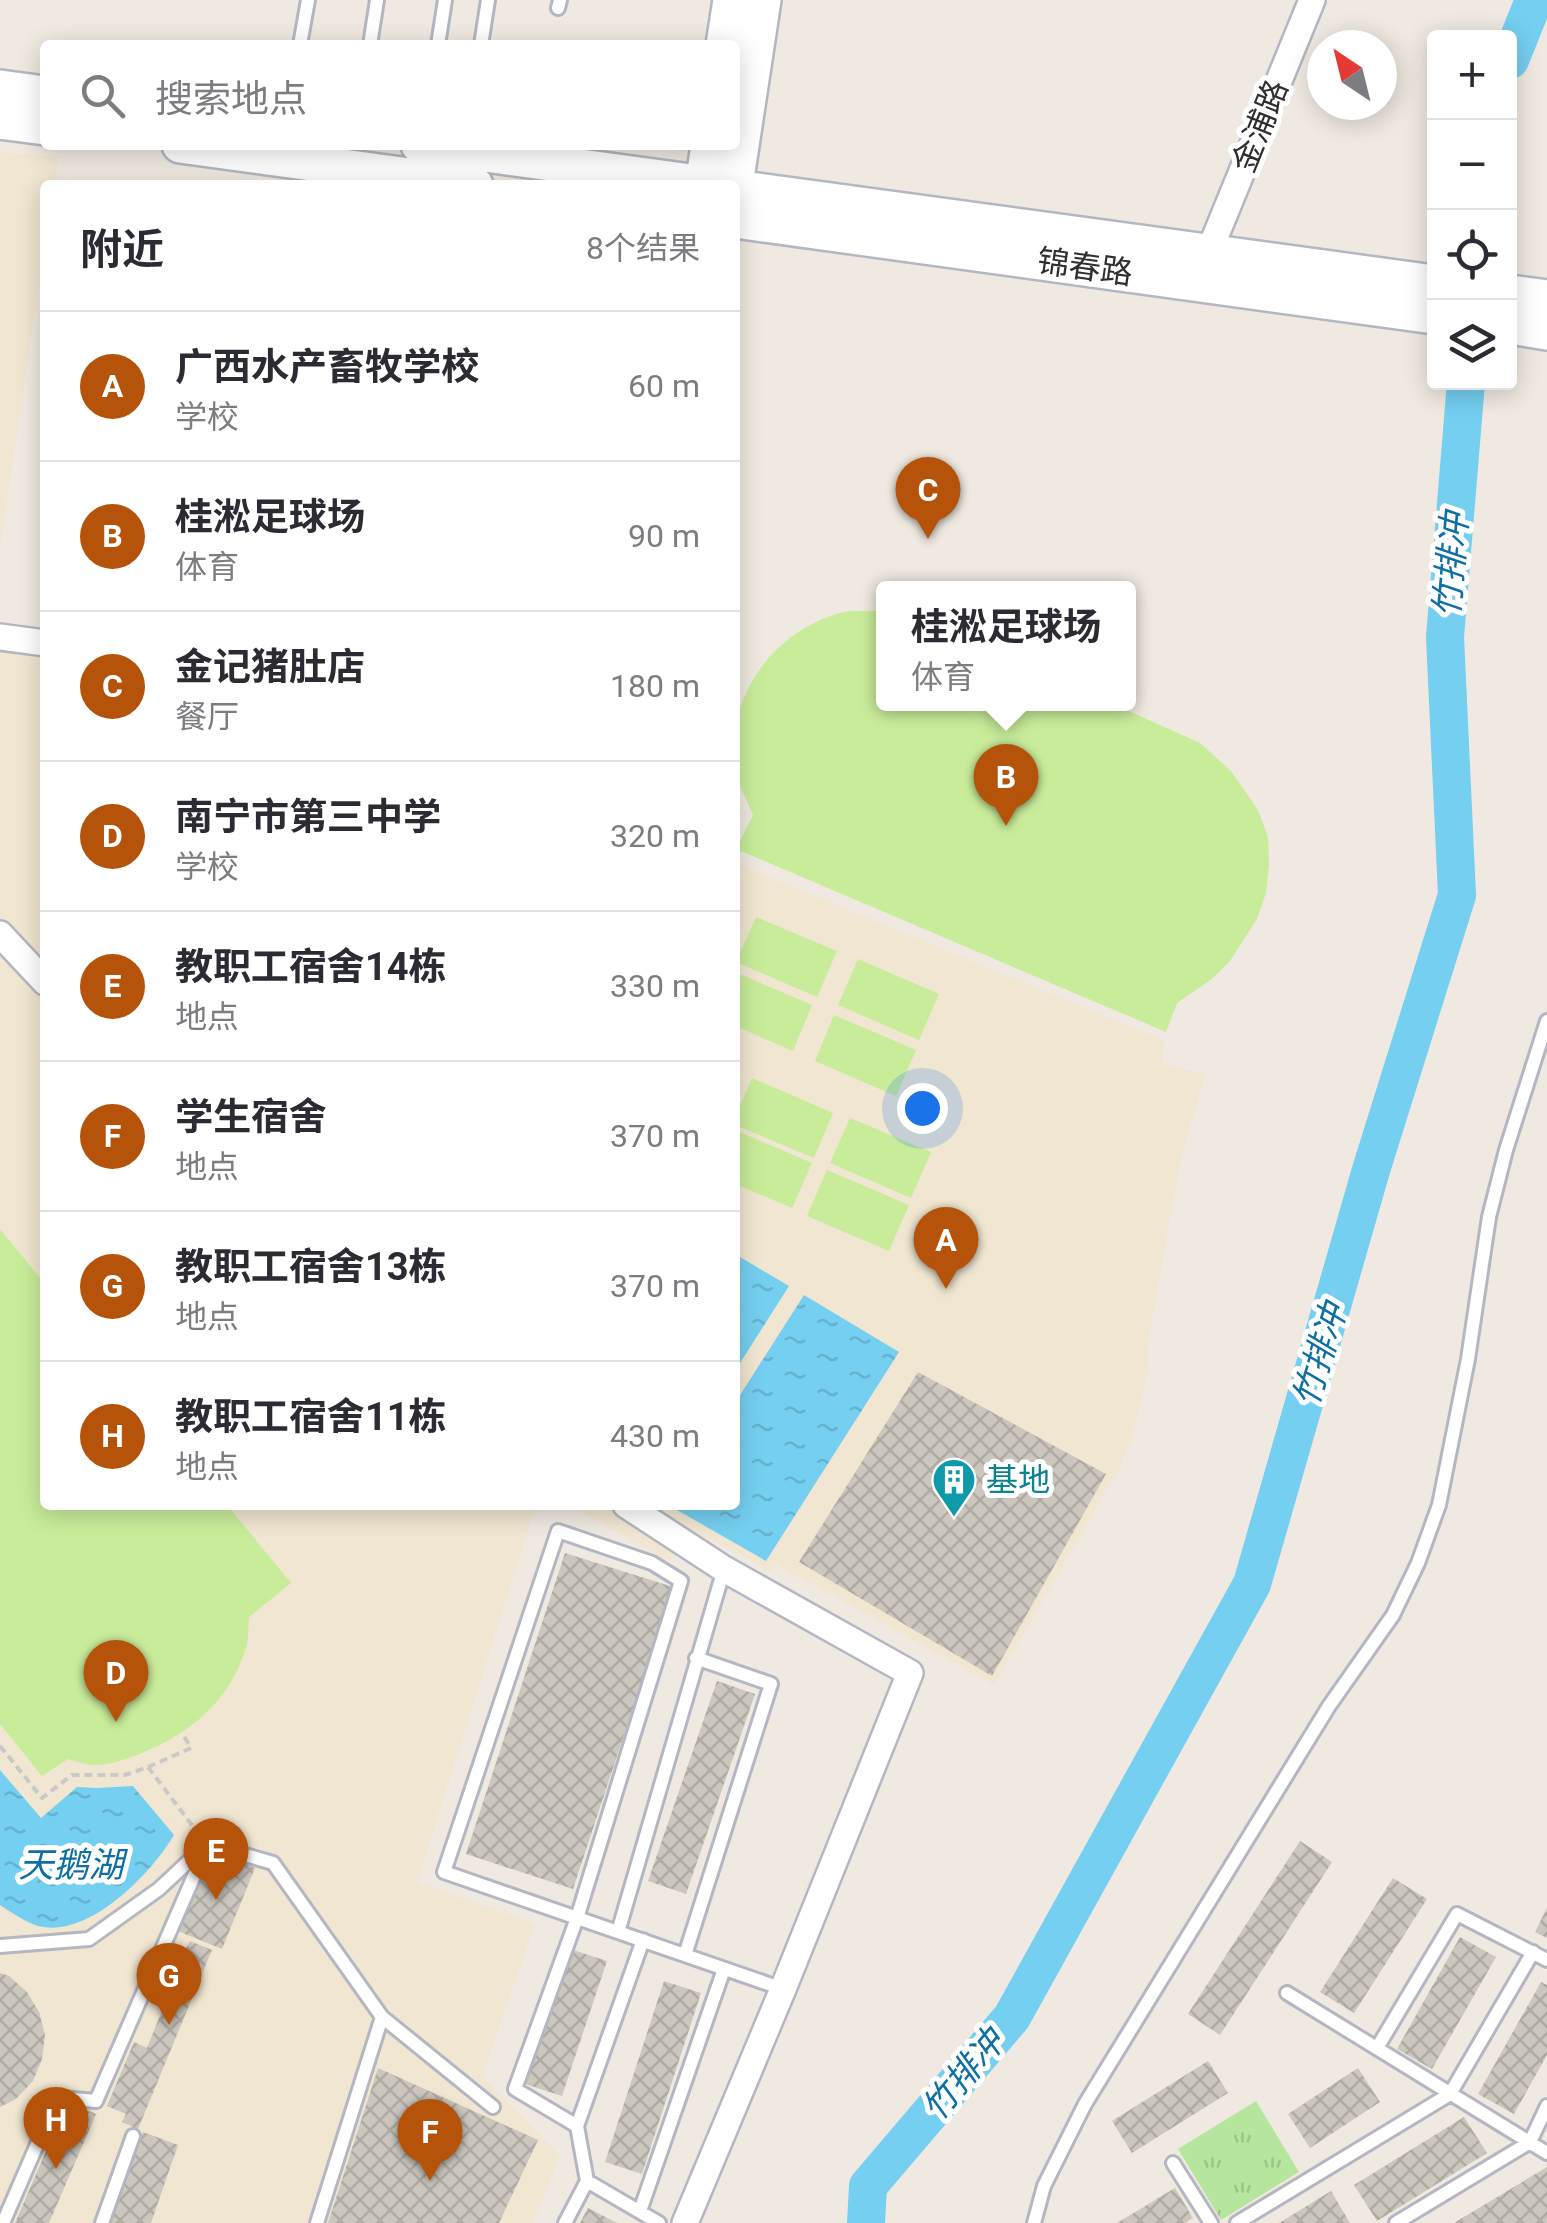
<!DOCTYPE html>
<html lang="zh">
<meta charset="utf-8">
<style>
:root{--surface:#fff;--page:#f7f7f7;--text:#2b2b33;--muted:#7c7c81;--line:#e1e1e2;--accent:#b45309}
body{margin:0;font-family:Roboto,"Noto Sans SC",sans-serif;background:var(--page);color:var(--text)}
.controls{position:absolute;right:30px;top:30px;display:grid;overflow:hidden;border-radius:10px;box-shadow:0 5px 25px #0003}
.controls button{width:90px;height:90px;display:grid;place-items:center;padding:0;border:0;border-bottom:2px solid var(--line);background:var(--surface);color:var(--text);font:50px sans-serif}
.compass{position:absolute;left:1307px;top:30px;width:90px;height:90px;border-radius:50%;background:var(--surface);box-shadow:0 5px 25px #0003;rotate:325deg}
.you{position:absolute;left:922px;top:1108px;width:35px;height:35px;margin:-25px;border:8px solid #fff;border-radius:50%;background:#1a73e8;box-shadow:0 0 0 15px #1a73e833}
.badge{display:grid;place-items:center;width:65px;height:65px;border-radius:50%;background:var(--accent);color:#fff;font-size:32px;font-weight:700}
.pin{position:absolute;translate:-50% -82px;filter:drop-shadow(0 2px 5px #0008)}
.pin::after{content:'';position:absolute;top:52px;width:35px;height:30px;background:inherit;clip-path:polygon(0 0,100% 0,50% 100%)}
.popup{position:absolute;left:876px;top:581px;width:260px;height:130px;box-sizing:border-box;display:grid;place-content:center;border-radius:10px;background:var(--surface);filter:drop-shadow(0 2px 8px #0005);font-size:32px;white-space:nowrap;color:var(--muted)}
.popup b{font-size:38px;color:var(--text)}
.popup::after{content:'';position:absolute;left:50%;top:100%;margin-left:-20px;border:20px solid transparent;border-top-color:var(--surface)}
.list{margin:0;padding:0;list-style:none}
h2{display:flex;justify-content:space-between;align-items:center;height:130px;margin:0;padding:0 40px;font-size:42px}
h2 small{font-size:32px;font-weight:400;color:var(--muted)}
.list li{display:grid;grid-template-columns:65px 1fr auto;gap:30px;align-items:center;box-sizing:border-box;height:150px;padding:0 40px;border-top:2px solid var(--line)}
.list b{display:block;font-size:38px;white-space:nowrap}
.list p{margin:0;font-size:32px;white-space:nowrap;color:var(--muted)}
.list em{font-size:32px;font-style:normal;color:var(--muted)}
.icon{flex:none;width:55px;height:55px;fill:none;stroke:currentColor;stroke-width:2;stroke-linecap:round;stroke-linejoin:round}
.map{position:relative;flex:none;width:1547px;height:2223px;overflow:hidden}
.search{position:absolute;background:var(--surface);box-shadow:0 5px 25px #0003;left:40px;top:40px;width:700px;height:110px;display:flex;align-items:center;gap:25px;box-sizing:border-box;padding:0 35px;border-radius:10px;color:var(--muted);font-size:38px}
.panel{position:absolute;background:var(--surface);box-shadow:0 5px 25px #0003;left:40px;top:180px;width:700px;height:1330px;border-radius:10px}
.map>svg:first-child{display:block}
.education{fill:#f0e6d1}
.grass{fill:url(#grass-tufts)}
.pitch{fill:#c9ec9a}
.water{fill:url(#water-ripples)}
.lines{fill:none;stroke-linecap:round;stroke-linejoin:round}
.river{stroke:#75cff0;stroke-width:38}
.building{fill:url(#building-cross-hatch)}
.service-casing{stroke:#b4b7c1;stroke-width:18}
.minor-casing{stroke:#b4b7c1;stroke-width:30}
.secondary-casing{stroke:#b4b7c1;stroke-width:40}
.path{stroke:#c9c9c9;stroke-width:4;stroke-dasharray:8 5;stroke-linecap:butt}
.service{stroke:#fff;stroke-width:12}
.minor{stroke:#fff;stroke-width:25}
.secondary{stroke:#fff;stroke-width:35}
.labels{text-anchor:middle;stroke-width:10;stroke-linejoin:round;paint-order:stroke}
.street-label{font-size:32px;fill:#2e2e2e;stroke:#fff}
.culture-label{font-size:32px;fill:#0d838f;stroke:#fff;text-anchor:start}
.water-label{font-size:35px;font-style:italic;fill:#0d6fa3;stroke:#fff}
</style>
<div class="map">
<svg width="1547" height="2223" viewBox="0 0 1547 2223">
<defs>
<pattern id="grass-tufts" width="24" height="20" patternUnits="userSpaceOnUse" patternTransform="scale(2.5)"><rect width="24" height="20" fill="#b6e59e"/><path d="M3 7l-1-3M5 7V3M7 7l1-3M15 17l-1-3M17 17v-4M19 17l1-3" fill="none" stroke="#9dc588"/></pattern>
<pattern id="water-ripples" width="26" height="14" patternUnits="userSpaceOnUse" patternTransform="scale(2.5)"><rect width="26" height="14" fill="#75cff0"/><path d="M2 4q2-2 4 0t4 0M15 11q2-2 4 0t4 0" fill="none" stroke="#66b2ce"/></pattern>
<pattern id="building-cross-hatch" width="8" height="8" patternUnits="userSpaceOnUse" patternTransform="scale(2.5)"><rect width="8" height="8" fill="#cbc7bf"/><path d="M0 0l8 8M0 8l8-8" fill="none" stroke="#afaba4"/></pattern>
</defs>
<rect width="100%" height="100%" fill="#efe9e1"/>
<!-- education -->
<path class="education" d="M0,152L58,157L54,185H45V245L0,547Z
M0,644L45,650V1505H536L417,1882L535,1924L482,2076L560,2156L532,2223H0Z
M735,863L1165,1041L1161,1062L1205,1075L1181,1158L1148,1342V1368L1135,1428L1119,1469L994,1685L776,1564L770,1571L689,1528L670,1562L569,1505H735Z"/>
<!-- grass -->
<path class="grass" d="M1256,2101L1299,2172L1221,2220L1178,2149Z"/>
<!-- pitch -->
<path class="pitch" d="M849,611H883L884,704H1113L1200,743L1231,771L1258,810L1268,837L1269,865L1266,893L1257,919L1230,961L1212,979L1177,1003L1166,1032L736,849L753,815C748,801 738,786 736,772C723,696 776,626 849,611Z
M756,917L837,951L817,997L736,962Z
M858,959L939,994L919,1040L838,1005Z
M735,972L812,1005L793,1051L735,1026Z
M834,1015L916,1050L896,1096L815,1061Z
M752,1078L833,1113L814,1158L735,1125V1117Z
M850,1118L931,1152L911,1198L830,1163Z
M735,1130L812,1163L792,1208L735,1184Z
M827,1170L909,1205L889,1251L807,1216Z
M0,1229L45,1284V1505H227L291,1583L249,1617C248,1627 249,1638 246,1648C229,1703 188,1735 137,1755C124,1760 105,1766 91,1765C83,1764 75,1761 68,1759L42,1776L0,1724Z"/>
<!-- water -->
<path class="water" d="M735,1254L789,1286L735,1371Z
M804,1295L899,1352L766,1561L670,1506L735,1505V1403Z
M0,1770L41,1818L77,1787L97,1788L133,1786L174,1835C151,1874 86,1942 35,1925C22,1920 11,1912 0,1905Z"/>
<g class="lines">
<!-- river -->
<path class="river" d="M1510,60L1534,0
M866,2223L868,2186L1012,2017L1252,1584L1371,1170L1457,895L1445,637L1466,382"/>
</g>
<!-- building -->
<path class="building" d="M918,1372L1106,1474L992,1676L799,1562Z
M565,1553L673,1587L573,1889L466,1854Z
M717,1681L755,1694L686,1894L648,1881Z
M1300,1841L1332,1862L1220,2035L1188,2014Z
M211,1850L255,1868L222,1949L178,1931Z
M1393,1878L1427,1899L1354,2013L1320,1992Z
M1547,1908V1938L1535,1932Z
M1460,1937L1496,1957L1432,2069L1397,2049Z
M190,1941L212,1950L138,2129L122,2122L126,2114L107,2106L134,2042L147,2048L163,2008L149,2002L173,1945L185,1950Z
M570,1949L607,1961L562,2096L525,2084Z
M0,1973L9,1976L27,1992L39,2012L45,2035L42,2059L33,2081L16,2099L0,2107Z
M664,1981L701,1993L642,2174L605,2162Z
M1541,1982L1547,1985V2055L1514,2114L1478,2094Z
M1208,2061L1228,2093L1132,2153L1112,2121Z
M378,2068L538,2140L499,2223H328Z
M1358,2068L1380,2102L1310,2148L1288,2114Z
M67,2102L96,2114L49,2223H15Z
M1464,2117L1487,2153L1377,2221L1354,2185Z
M143,2132L178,2145L151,2223H111Z
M1547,2167V2223H1454Z
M1175,2188L1193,2218L1185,2223H1117Z
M1331,2191L1350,2223H1279Z
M588,2208L617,2223H580Z"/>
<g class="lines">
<defs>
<path id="service" d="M558,8L560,0
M300,45L308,0
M370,45L377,0
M438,45L445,0
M481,45L488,0
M618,1932L724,1569
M643,1940L577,2126L515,2089L577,1918L681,1581L652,1563L558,1531L444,1872C557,1911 670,1950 783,1989
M0,1946L89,1939L159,1889L207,1844L273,1863L382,2017L493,2107
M685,1955L771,1684L696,1658
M1287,1993L1547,2153
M1377,2048L1457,1914L1547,1960
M1173,2163L1211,2223
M587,2181L659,2223
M640,2211L724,1969
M3,2223L49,2117L61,2098L96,2101L197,1869
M102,2223L133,2136
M317,2223L382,2017
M565,2223L587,2181L577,2126
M1034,2223L1044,2186L1085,2104L1329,1706L1393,1615L1418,1563L1439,1505L1468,1359L1489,1217L1506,1150L1547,1021
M1237,2223L1450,2094L1533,1952
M1396,2223L1530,2142L1547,2106"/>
<path id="minor" d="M1209,252L1312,0
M0,637L45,643
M0,934L45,982
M626,1505L724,1569L910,1673L783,1989L685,2223"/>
<path id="secondary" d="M724,45L731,0
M0,88L45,94
M0,121L45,127
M180,145L475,185
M419,145L713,185
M703,185L709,145
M735,185L763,0
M735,188L1434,283
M735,220L1434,316
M1510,293L1547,298
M1510,326L1547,332"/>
</defs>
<!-- service casing -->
<use href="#service" class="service-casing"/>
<!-- minor casing -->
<use href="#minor" class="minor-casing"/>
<!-- secondary casing -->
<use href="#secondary" class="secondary-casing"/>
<!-- path -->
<path class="path" d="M0,1746L42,1798L72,1775H125L148,1767L198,1833
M148,1767L191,1748L182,1733"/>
<!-- service -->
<use href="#service" class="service"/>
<!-- minor -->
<use href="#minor" class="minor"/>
<!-- secondary -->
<use href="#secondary" class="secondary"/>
</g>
<!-- icons -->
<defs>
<symbol id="building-pin" viewBox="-11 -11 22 30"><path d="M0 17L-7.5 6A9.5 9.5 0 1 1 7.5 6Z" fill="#0f9aa8" stroke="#fff"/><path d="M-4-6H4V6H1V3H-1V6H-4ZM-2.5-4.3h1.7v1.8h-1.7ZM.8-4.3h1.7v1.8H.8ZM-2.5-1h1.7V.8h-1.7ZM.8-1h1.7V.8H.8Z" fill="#fff"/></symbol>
</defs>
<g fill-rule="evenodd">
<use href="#building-pin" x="929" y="1455" width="50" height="68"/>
</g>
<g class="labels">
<!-- street labels -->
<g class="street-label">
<text transform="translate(1260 126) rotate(-68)" y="11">金浦路</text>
<text transform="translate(1085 267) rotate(8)" y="11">锦春路</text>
</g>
<!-- culture labels -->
<g class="culture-label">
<text x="986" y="1491">基地</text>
</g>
<!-- water labels -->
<g class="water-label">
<text transform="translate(1451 565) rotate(-85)" y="12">竹排冲</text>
<text transform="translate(1320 1355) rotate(-73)" y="12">竹排冲</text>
<text x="71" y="1877">天鹅湖</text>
<text transform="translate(963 2075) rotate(-50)" y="12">竹排冲</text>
</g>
</g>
</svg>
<div class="controls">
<button>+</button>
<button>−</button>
<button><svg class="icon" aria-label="locate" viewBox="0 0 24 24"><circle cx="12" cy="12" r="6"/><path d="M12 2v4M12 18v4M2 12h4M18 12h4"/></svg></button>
<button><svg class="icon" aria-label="layers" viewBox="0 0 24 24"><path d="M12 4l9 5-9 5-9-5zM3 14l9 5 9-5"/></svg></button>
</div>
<svg class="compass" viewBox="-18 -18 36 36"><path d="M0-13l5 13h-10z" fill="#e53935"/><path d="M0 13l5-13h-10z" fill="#7c7c81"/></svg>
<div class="you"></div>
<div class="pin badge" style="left:946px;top:1289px">A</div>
<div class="pin badge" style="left:1006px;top:826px">B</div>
<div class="popup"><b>桂淞足球场</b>体育</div>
<div class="pin badge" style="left:928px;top:539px">C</div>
<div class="pin badge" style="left:116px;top:1722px">D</div>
<div class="pin badge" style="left:216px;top:1900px">E</div>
<div class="pin badge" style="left:430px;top:2181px">F</div>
<div class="pin badge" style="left:169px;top:2025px">G</div>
<div class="pin badge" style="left:56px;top:2169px">H</div>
<div class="search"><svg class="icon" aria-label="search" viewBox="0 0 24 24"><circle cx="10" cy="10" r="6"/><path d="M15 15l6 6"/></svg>搜索地点</div>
<section class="panel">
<h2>附近<small>8个结果</small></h2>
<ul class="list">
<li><span class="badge">A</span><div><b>广西水产畜牧学校</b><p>学校</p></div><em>60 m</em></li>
<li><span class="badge">B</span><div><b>桂淞足球场</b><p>体育</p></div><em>90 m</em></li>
<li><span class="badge">C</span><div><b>金记猪肚店</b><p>餐厅</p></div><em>180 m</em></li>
<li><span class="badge">D</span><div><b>南宁市第三中学</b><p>学校</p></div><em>320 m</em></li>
<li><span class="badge">E</span><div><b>教职工宿舍14栋</b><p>地点</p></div><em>330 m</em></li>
<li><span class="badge">F</span><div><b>学生宿舍</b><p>地点</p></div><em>370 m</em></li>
<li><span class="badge">G</span><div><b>教职工宿舍13栋</b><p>地点</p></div><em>370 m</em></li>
<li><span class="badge">H</span><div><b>教职工宿舍11栋</b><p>地点</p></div><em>430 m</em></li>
</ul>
</section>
</div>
